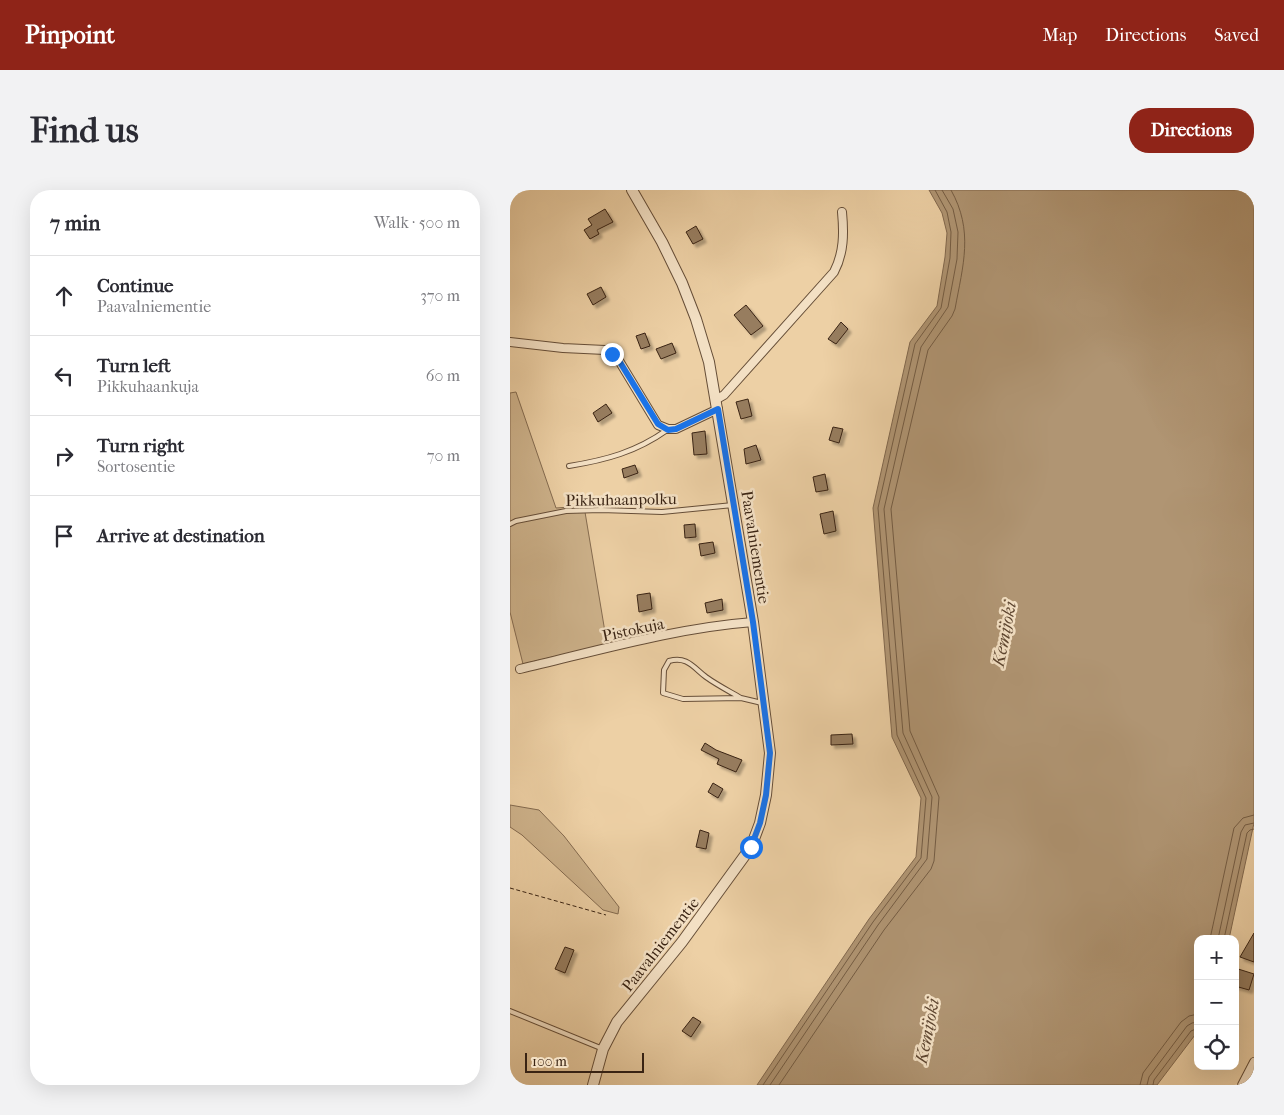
<!DOCTYPE html>
<meta charset="utf-8">
<style>
:root{--surface:#fff;--page:#f2f2f3;--text:#2b2b33;--muted:#7c7c81;--line:#e1e1e2;--accent:#8f2418}
body{margin:0;font-family:"IM FELL French Canon",serif;background:var(--page);color:var(--text)}
.controls{position:absolute;right:15px;bottom:15px;display:grid;overflow:hidden;border-radius:10px;box-shadow:0 5px 20px #0002}
.controls button{width:45px;height:45px;display:grid;place-items:center;padding:0;border:0;border-bottom:1px solid var(--line);background:var(--surface);color:var(--text);font:25px sans-serif}
.scale{position:absolute;left:15px;bottom:12px;width:119px;box-sizing:border-box;padding-left:5px;border:2px solid #392313;border-top:0;font-size:14px;line-height:18px;white-space:nowrap;color:#392313;-webkit-text-stroke:4px #f3e0c4;paint-order:stroke}
.stop{position:absolute;width:15px;height:15px;margin:-11px;border:4px solid #1a73e8;border-radius:50%;background:#fff}
.stop.end{background:#1a73e8;border-color:#fff;box-shadow:0 1px 5px #0008}
.list{margin:0;padding:0;list-style:none}
h2{display:flex;justify-content:space-between;align-items:center;height:65px;margin:0;padding:0 20px;font-size:21px}
h2 small{font-size:16px;font-weight:400;color:var(--muted)}
.list li{display:grid;grid-template-columns:32px 1fr auto;gap:15px;align-items:center;box-sizing:border-box;height:80px;padding:0 20px;border-top:1px solid var(--line)}
.list b{display:block;font-size:19px;white-space:nowrap}
.list p{margin:0;font-size:16px;white-space:nowrap;color:var(--muted)}
.list em{font-size:16px;font-style:normal;color:var(--muted)}
.icon{flex:none;width:28px;height:28px;fill:none;stroke:currentColor;stroke-width:2;stroke-linecap:round;stroke-linejoin:round}
.map{position:relative;flex:none;width:744px;height:895px;overflow:hidden;border-radius:20px}
header{display:flex;align-items:center;gap:30px;box-sizing:border-box;height:70px;padding:0 25px;background:var(--accent);color:#fff}
header strong{font-size:24px}
nav{display:flex;gap:28px;margin-inline-start:auto;font-size:18px}
.intro{display:flex;align-items:center;justify-content:space-between;box-sizing:border-box;height:120px;padding:0 30px}
h1{margin:0;font-size:35px}
.button{padding:12px 22px;border-radius:20px;background:var(--accent);color:#fff;font-size:18px;font-weight:700}
main{display:flex;gap:30px;padding:0 30px}
aside{flex:1;background:var(--surface);border-radius:20px;box-shadow:0 5px 20px #0002}
.map>svg:first-child{display:block}
.green{fill:#ceb38c;stroke:#846b50}
.water{fill:#b09573;stroke:#80674d}
.lines{fill:none;stroke-linecap:round;stroke-linejoin:round}
.shore{stroke:#745c43;stroke-width:1}
.building{fill:#977d5f;stroke:#392313;filter:url(#shadow)}
.service-casing{stroke:#664e38;stroke-width:6}
.minor-casing{stroke:#664e38;stroke-width:10}
.tertiary-casing{stroke:#664e38;stroke-width:12}
.path{stroke:#392313;stroke-width:1;stroke-dasharray:4 2.5;stroke-linecap:butt}
.service{stroke:#f3e0c4;stroke-width:4}
.minor{stroke:#f3e0c4;stroke-width:8}
.tertiary{stroke:#f3e0c4;stroke-width:10}
.route{stroke:#1a73e8;stroke-width:6}
.labels{text-anchor:middle;stroke-width:5;stroke-linejoin:round;paint-order:stroke}
.street-label{font-size:16px;fill:#392313;stroke:#f3e0c4}
.water-label{font-size:18px;font-style:italic;fill:#5d4530;stroke:#f3e0c4}
</style>
<header>
<strong>Pinpoint</strong>
<nav><a>Map</a><a>Directions</a><a>Saved</a></nav>
</header>
<div class="intro"><h1>Find us</h1><a class="button">Directions</a></div>
<main>
<aside>
<h2>7 min<small>Walk · 500 m</small></h2>
<ul class="list">
<li><svg class="icon" aria-label="ahead" viewBox="0 0 24 24"><path d="M12 20V5M6 11l6-6 6 6"/></svg><div><b>Continue</b><p>Paavalniementie</p></div><em>370 m</em></li>
<li><svg class="icon" aria-label="left" viewBox="0 0 24 24"><path d="M17 20v-9H6M10 6l-5 5 5 5"/></svg><div><b>Turn left</b><p>Pikkuhaankuja</p></div><em>60 m</em></li>
<li><svg class="icon" aria-label="right" viewBox="0 0 24 24"><path d="M7 20v-9h11M14 6l5 5-5 5"/></svg><div><b>Turn right</b><p>Sortosentie</p></div><em>70 m</em></li>
<li><svg class="icon" aria-label="arrive" viewBox="0 0 24 24"><path d="M6 21V4h12l-3 4 3 4H6"/></svg><div><b>Arrive at destination</b></div></li>
</ul>
</aside>
<div class="map">
<svg width="744" height="895" viewBox="0 0 744 895">
<defs>
<filter id="shadow"><feDropShadow dx="3.5" dy="3.5" stdDeviation="1" flood-color="#0004"/></filter>
</defs>
<rect width="100%" height="100%" fill="#edd0a5"/>
<filter id="stains"><feTurbulence type="fractalNoise" baseFrequency=".004" numOctaves="4"/><feColorMatrix values="0 0 0 0 .2 0 0 0 0 .09 0 0 0 0 .02 0 0 0 .5 -.17"/></filter>
<radialGradient id="worn" r=".72"><stop offset=".6" stop-color="#630" stop-opacity="0"/><stop offset="1" stop-color="#630" stop-opacity=".3"/></radialGradient>
<!-- green -->
<path class="green" d="M6,202L46,318L74,316L97,454L13,474L0,422V203Z
M0,615L29,620L54,646L109,717L108,724L93,720L12,645L0,637Z"/>
<!-- water -->
<path class="water" d="M419,0H744V633L719,749H688V841L647,895H247L359,729L406,667L411,608L382,547L363,318L400,152L427,116L435,67L437,43L432,23Z"/>
<g class="lines">
<!-- shore -->
<path class="shore" d="M700,749L724,638L733,628L744,625
M708,749L731,642L735,635L744,633
M714,749L737,643L740,640L744,639
M253,895L363,732L411,668L416,608L387,545L368,318L405,154L431,118L440,68L441,42L437,22L425,0
M260,895L368,735L417,669L422,607L393,543L374,319L411,157L438,117L447,69L448,42L443,19L432,0
M269,895L374,740L421,679L424,671L429,607L400,541L381,319L418,160L442,126L445,119C453,75 464,41 441,0
M630,895L633,883L671,832L679,826L688,824
M637,895L639,887L677,836L682,833L688,832
M643,895L644,890L681,841L688,838"/>
</g>
<!-- building -->
<path class="building" d="M95,19L103,32L87,40L89,44L80,49L74,40L82,35L78,29Z
M186,36L193,49L183,54L176,42Z
M91,97L96,107L83,115L77,104Z
M236,115L253,136L241,145L224,125Z
M331,132L338,139L326,154L318,149Z
M135,143L140,156L131,159L126,146Z
M162,153L166,163L151,169L146,159Z
M238,209L242,226L231,229L226,212Z
M96,214L102,223L88,232L83,223Z
M323,237L333,239L329,253L319,250Z
M195,241L197,264L184,265L182,243Z
M246,255L251,270L236,274L234,259Z
M125,275L128,283L114,288L112,279Z
M315,284L318,300L306,302L303,287Z
M323,321L326,341L314,344L310,324Z
M185,334L186,347L175,348L174,335Z
M203,352L205,363L191,366L189,354Z
M140,403L142,419L129,422L127,405Z
M212,409L213,420L197,423L195,413Z
M342,544L343,554L321,555V545Z
M195,553L206,560L232,570L226,582L207,574L209,569L191,560Z
M203,593L213,599L208,608L198,602Z
M190,640L199,643L196,659L186,657Z
M744,743V772L730,767Z
M55,757L64,760L55,783L45,779Z
M725,778L744,784L739,800L725,796Z
M183,827L191,832L181,847L172,841Z"/>
<g class="lines">
<defs>
<path id="service" d="M59,276C96,270 126,262 157,240
M0,334L6,331L56,321L91,320L152,322L223,315
M231,508C219,501 207,495 196,487C183,477 177,466 159,471L154,480L153,503L173,509L231,508L252,513
M0,821L93,859"/>
<path id="minor" d="M0,152L53,158L95,160L108,169L148,235L158,239H166L208,219
M207,209L214,205L324,82C334,63 334,43 332,22
M10,479C87,461 165,438 243,432
M732,895L744,872"/>
<path id="tertiary" d="M83,895L93,859L107,832L172,752L241,657L250,633L256,605L260,563L243,432L199,172L186,129L172,93L152,52L122,0"/>
</defs>
<!-- service casing -->
<use href="#service" class="service-casing"/>
<!-- minor casing -->
<use href="#minor" class="minor-casing"/>
<!-- tertiary casing -->
<use href="#tertiary" class="tertiary-casing"/>
<!-- path -->
<path class="path" d="M0,698L96,725"/>
<!-- service -->
<use href="#service" class="service"/>
<!-- minor -->
<use href="#minor" class="minor"/>
<!-- tertiary -->
<use href="#tertiary" class="tertiary"/>
</g>
<g class="lines">
<!-- route -->
<path class="route" d="M102,164L108,169L148,234L158,240L166,239L208,219L243,432L260,563L256,605L250,633L241,657"/>
</g>
<g class="labels">
<!-- street labels -->
<g class="street-label">
<text transform="translate(111 309) rotate(-1)" y="6">Pikkuhaanpolku</text>
<text transform="translate(246 357) rotate(81)" y="6">Paavalniementie</text>
<text transform="translate(123 439) rotate(-12)" y="6">Pistokuja</text>
<text transform="translate(150 754) rotate(-52)" y="6">Paavalniementie</text>
</g>
<!-- water labels -->
<g class="water-label">
<text transform="translate(494 444) rotate(-79)" y="6">Kemijoki</text>
<text transform="translate(417 841) rotate(-79)" y="6">Kemijoki</text>
</g>
</g>
<rect width="100%" height="100%" filter="url(#stains)"/>
<rect width="100%" height="100%" fill="url(#worn)"/>
</svg>
<div class="controls">
<button>+</button>
<button>−</button>
<button><svg class="icon" aria-label="locate" viewBox="0 0 24 24"><circle cx="12" cy="12" r="6"/><path d="M12 2v4M12 18v4M2 12h4M18 12h4"/></svg></button>
</div>
<div class="scale">100 m</div>
<div class="stop" style="left:241px;top:657px"></div>
<div class="stop end" style="left:102px;top:164px"></div>
</div>
</main>
